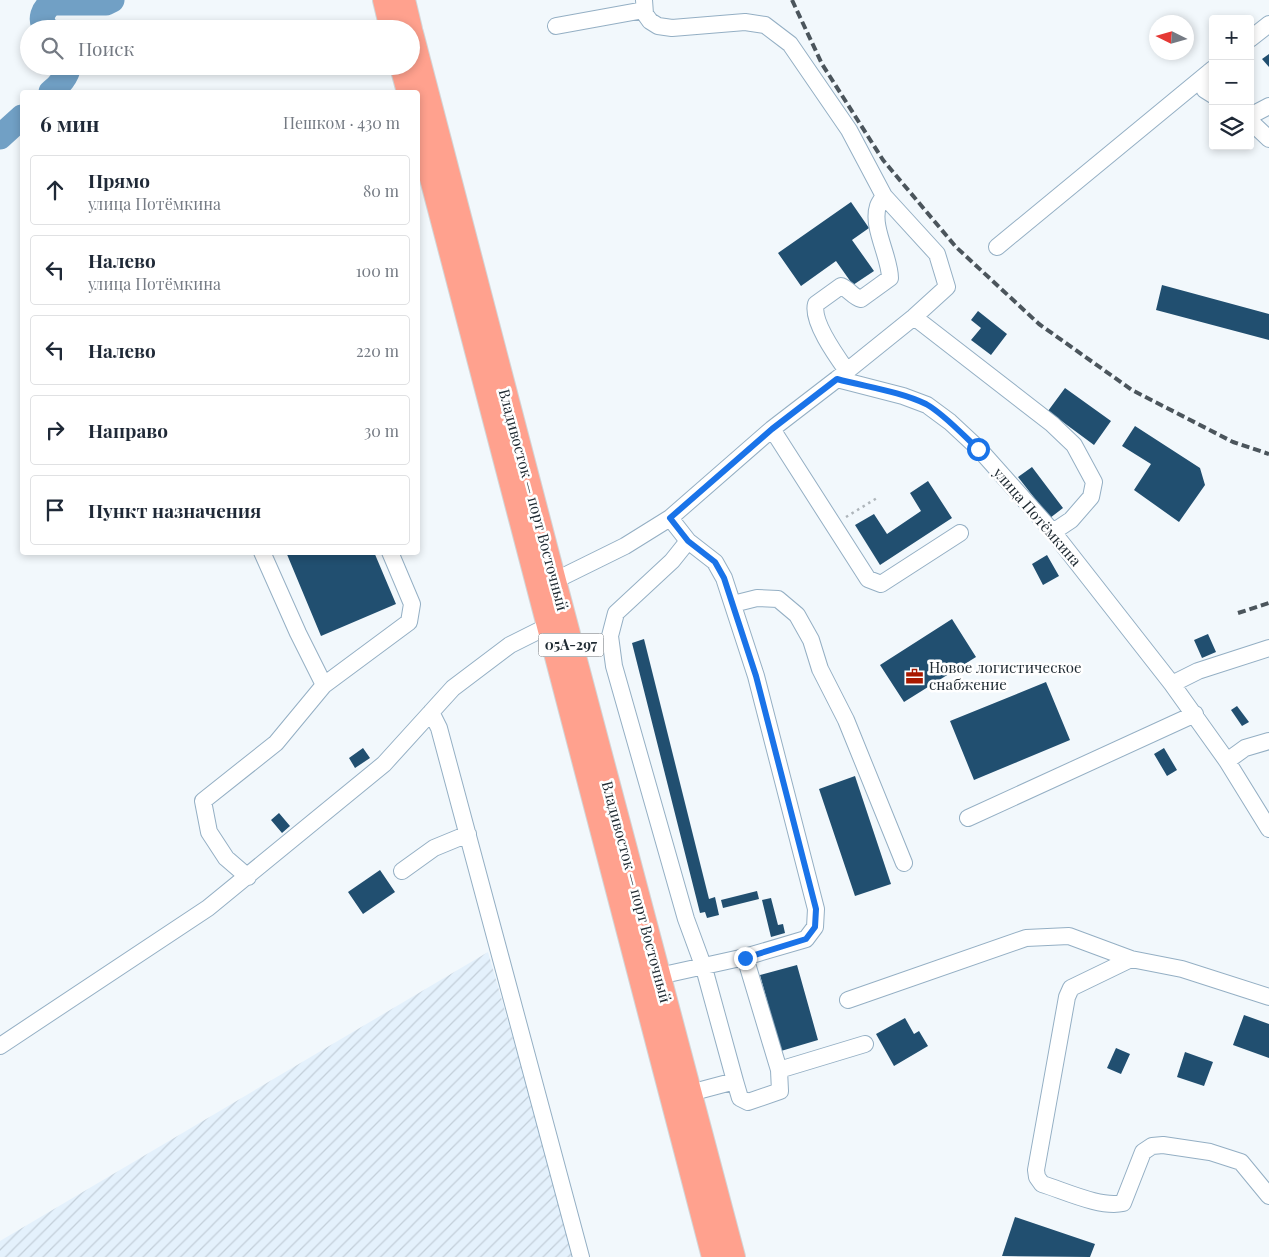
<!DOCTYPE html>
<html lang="ru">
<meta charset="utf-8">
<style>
:root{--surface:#fff;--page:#f2f2f3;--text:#1f2937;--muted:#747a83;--line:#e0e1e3}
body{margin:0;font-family:"Playfair Display",serif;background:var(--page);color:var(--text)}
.controls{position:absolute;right:15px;top:15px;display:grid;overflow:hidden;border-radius:5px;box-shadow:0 2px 8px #0003}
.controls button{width:45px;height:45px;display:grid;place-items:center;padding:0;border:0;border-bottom:1px solid var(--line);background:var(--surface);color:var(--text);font:25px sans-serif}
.compass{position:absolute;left:1149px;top:15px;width:45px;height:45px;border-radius:50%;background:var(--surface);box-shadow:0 2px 8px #0003;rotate:275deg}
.stop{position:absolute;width:15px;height:15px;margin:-11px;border:4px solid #1a73e8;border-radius:50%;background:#fff}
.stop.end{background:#1a73e8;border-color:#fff;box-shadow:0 1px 5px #0008}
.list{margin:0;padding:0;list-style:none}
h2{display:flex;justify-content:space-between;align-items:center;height:65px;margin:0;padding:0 20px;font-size:21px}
h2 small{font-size:16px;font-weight:400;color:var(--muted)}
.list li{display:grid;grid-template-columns:32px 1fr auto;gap:15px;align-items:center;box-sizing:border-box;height:70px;margin:0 10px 10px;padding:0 10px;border:1px solid var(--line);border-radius:5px}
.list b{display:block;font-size:19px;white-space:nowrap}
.list p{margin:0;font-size:16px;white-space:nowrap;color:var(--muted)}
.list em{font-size:16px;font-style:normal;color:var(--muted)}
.icon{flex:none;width:28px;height:28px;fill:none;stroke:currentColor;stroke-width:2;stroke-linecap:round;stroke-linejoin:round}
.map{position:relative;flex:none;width:1269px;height:1257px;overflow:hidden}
.search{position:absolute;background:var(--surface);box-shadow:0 2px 8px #0003;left:20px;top:20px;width:400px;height:55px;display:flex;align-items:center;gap:12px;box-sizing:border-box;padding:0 18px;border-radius:28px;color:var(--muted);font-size:19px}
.panel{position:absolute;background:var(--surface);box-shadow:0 2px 8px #0003;left:20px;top:90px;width:400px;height:465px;border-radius:5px}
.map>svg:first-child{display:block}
.industrial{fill:url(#industrial-furrows)}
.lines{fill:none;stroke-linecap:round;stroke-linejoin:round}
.river{stroke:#71a0c5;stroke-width:25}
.building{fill:#214f70}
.minor-casing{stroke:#94afc4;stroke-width:18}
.highway-casing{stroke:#d3d5d6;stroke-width:26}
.path{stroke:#aeb5ba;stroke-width:2.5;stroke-dasharray:2.5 4;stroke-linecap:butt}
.minor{stroke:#fff;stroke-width:16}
.highway{stroke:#ffa18e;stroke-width:24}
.rail{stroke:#4b555c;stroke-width:4;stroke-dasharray:8 4;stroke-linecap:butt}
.route{stroke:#1a73e8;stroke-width:6}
.labels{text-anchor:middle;stroke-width:5;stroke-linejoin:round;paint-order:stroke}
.shield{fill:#fff;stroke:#646b71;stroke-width:1}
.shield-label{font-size:14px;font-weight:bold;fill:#212c34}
.street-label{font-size:15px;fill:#212c34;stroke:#fff}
.poi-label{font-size:15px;fill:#212c34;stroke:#fff;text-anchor:start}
</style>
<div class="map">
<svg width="1269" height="1257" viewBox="0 0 1269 1257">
<defs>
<pattern id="industrial-furrows" width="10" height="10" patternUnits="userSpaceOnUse" patternTransform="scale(1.25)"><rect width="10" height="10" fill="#e4f1fc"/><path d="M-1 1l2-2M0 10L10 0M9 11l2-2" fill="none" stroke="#c3cfd9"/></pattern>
</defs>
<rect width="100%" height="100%" fill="#f2f8fc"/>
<!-- industrial -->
<path class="industrial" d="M488,952L576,1257H0V1241Z"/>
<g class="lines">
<!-- river -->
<path class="river" d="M47,29C38,20 43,8 53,3H106L112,0
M51,92C59,86 67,76 69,66
M0,137L22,117"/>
</g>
<!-- building -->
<path class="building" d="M1269,54V67L1262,59Z
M851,202L869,228L852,240L874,271L853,285L836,261L801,286L778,253Z
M1162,285L1269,314V340L1156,310Z
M978,311L1007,334L991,355L971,340L981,328L971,320Z
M1065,388L1111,421L1094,445L1048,411Z
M1135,426L1200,468L1205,485L1179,522L1134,490L1151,464L1122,446Z
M1032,467L1063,508L1050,518L1018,477Z
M928,481L952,518L880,565L855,525L874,514L887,534L921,511L910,493Z
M286,552H374L396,604L321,636Z
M1047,555L1059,576L1043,585L1032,564Z
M952,619L976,657L904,702L880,665Z
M1208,634L1216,652L1202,658L1194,640Z
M644,639L709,899L715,897L719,915L707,918L705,912L700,913L632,643Z
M1046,682L1070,740L974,780L950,721Z
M1237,706L1249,722L1242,726L1231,710Z
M363,748L370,758L355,768L349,758Z
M1164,748L1177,770L1167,776L1154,754Z
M855,776L891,884L855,896L819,789Z
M279,813L290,826L282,833L271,820Z
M380,870L395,892L363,914L348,892Z
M757,891L759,899L723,908L721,900Z
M771,898L778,925L783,924L785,933L771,937L762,900Z
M797,965L818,1040L781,1051L760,975Z
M1244,1015L1269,1024V1058L1233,1045Z
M905,1018L914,1034L919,1031L928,1046L894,1066L876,1034Z
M1116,1048L1130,1054L1121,1074L1107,1068Z
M1185,1052L1213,1062L1204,1086L1177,1077Z
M1015,1217L1095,1244L1090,1257L1002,1256Z"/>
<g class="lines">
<defs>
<path id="minor" d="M644,0L645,14L650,21L658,26L672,28L745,22L765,25L790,44L849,130L884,196L937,254L947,287L914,317L837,379
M556,26L644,10
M1250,39L1269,24
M1209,72L1205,90L1213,95
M1250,116L1269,106
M1250,121L1269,139
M997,247L1213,69
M914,317L1052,424L1074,445L1094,482L1091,497L1071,520L1053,532
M847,371C837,357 811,321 816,304L841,286C849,289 853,297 861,299L890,278C890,257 871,227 878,206C879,203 882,199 884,196
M772,429L868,579L881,584L960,533
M688,541L672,561L616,613L610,636L614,666L686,919L704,968L735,1081
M262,552L298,633L324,685
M554,581L625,546L670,518L772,429L837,379L903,396L927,405L950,422L979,449L1053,532L1172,684L1227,761L1269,829
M733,604L757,598L778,599L797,615L811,640L820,669L846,720L904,863
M1172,684L1198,671L1269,648
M431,712L439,728L581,1257
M1227,761L1245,748L1269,741
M968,818L1195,714
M402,871L434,848L468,834
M248,877L226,858L209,832L203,801L276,743L324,685L409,622L412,604L390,552
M1131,959L1071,988L1067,997L1036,1170L1037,1177L1042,1184C1065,1191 1100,1208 1123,1203L1143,1152L1152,1146L1163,1145L1210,1152L1241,1162L1269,1196
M659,976L745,957L806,939L815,927L816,909L756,676L724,578L715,562L688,541L670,518
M848,1000L1026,938L1069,936L1131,959L1182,969L1269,997
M0,1046L208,908L384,764L453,688L510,645L548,626
M779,1070L865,1044
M690,1093L735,1081L740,1098L748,1102L780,1091L779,1070L745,957"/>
<path id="highway" d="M385,0L392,29
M403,0L410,29
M411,33L554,581L733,1257
M402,66L409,92
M418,125L714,1257"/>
</defs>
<!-- minor casing -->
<use href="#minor" class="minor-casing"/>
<!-- highway casing -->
<use href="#highway" class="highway-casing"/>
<!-- path -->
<path class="path" d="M846,517L877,498"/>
<!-- minor -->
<use href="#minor" class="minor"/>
<!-- highway -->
<use href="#highway" class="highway"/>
<!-- rail -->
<path class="rail" d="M792,0L822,64L883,160L956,247L1039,324L1132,390L1233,442L1269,454
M1238,613L1269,603"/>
</g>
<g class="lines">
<!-- route -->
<path class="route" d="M745,958L806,939L815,927L816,909L756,676L724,578L715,562L688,541L670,518L772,429L837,379C866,387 899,391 926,404C944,414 963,435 978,449"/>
</g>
<!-- icons -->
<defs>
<symbol id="office-bare" viewBox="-9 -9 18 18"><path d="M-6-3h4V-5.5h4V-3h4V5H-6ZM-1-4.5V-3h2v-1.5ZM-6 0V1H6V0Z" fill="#a91900" stroke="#fff" stroke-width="2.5" paint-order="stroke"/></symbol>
</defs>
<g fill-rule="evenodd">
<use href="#office-bare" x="902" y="664" width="25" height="25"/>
</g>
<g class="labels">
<!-- shield labels -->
<rect class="shield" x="538.5" y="633.5" width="65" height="23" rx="4"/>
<g class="shield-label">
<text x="571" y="650">05А-297</text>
</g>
<!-- street labels -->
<g class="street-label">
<text transform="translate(533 500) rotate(75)" y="5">Владивосток — порт Восточный</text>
<text transform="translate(1037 517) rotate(49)" y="5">улица Потёмкина</text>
<text transform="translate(636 892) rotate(75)" y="5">Владивосток — порт Восточный</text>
</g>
<!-- poi labels -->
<g class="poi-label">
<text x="929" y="673">Новое логистическое<tspan x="929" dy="17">снабжение</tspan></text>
</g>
</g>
</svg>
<div class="controls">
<button>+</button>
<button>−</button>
<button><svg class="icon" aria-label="layers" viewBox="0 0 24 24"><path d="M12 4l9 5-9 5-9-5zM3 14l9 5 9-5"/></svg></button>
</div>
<svg class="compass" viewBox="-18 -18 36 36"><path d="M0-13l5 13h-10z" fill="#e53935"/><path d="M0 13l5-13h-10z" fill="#747a83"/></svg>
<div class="stop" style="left:978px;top:449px"></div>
<div class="stop end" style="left:745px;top:958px"></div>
<div class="search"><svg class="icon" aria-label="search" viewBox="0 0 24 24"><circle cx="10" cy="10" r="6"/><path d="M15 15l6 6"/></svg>Поиск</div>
<section class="panel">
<h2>6 мин<small>Пешком · 430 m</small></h2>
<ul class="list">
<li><svg class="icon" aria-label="ahead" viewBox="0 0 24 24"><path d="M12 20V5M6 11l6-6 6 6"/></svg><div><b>Прямо</b><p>улица Потёмкина</p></div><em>80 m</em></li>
<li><svg class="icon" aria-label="left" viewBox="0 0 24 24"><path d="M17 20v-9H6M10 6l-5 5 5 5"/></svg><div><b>Налево</b><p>улица Потёмкина</p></div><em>100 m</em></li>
<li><svg class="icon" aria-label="left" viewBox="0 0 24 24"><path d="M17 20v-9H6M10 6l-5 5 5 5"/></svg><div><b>Налево</b></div><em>220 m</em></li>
<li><svg class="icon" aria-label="right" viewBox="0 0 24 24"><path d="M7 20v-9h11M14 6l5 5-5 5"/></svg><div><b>Направо</b></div><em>30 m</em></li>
<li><svg class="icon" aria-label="arrive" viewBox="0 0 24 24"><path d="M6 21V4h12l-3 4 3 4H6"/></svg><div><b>Пункт назначения</b></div></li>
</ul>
</section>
</div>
